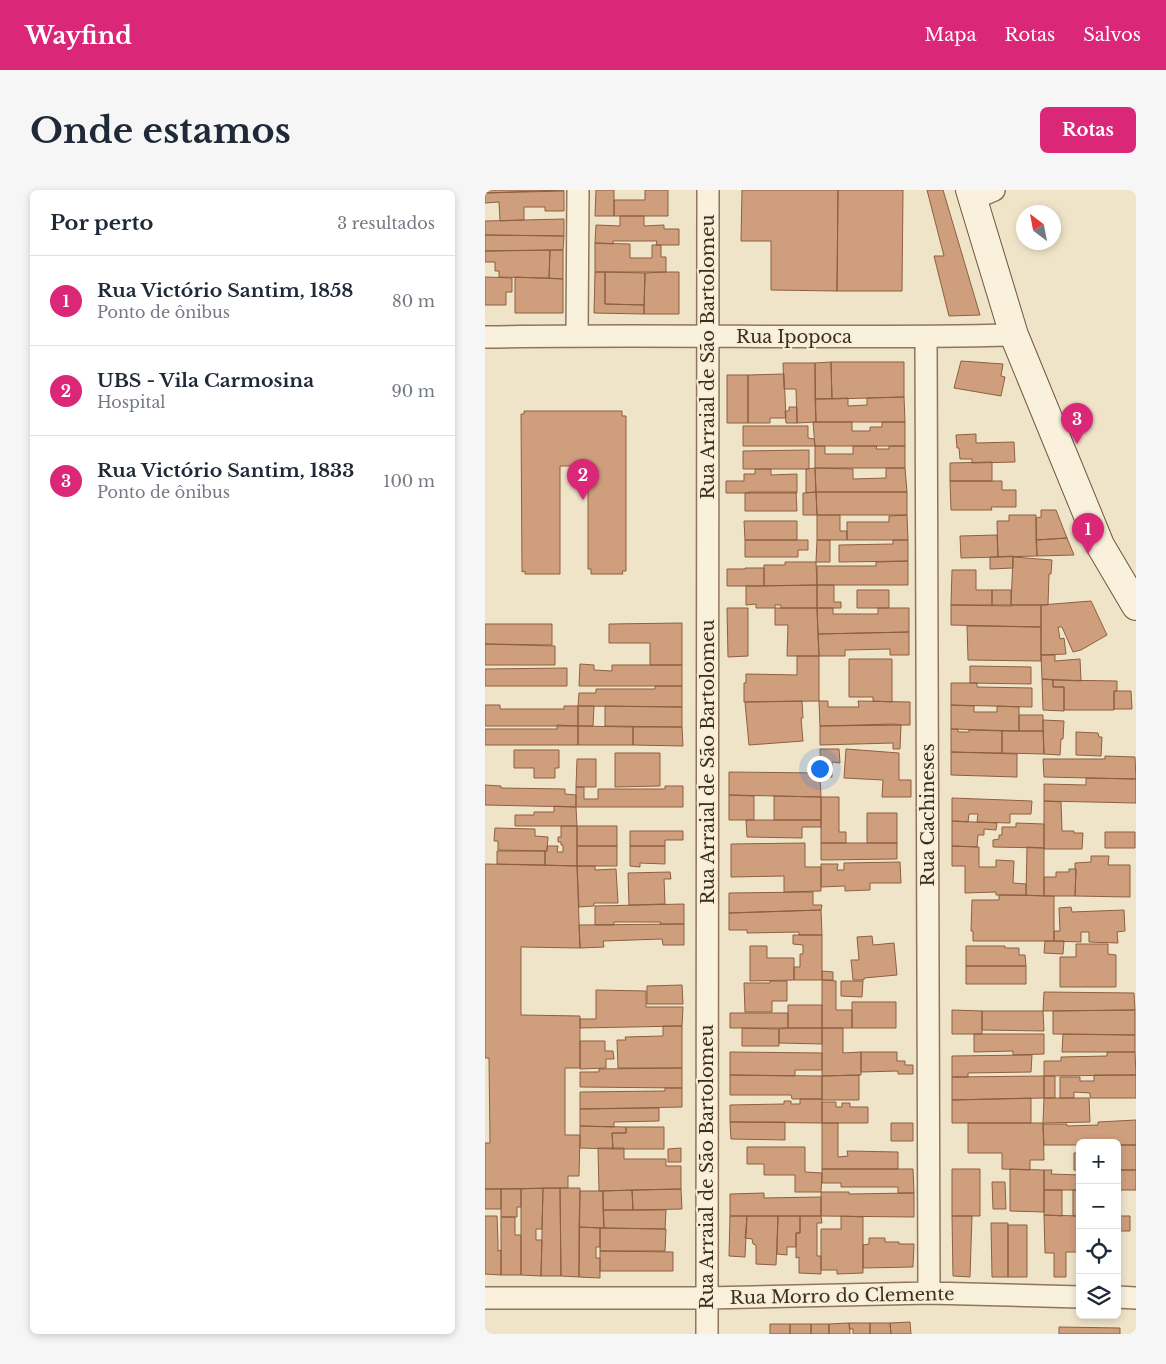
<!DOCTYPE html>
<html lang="pt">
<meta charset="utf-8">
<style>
:root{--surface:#fff;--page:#f6f6f7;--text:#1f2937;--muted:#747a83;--line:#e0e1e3;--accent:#db2777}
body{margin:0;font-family:"Libre Baskerville",serif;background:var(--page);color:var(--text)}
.controls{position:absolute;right:15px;bottom:15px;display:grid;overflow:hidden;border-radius:8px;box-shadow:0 2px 8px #0003}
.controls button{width:45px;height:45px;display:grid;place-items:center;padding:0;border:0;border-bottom:1px solid var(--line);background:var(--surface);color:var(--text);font:25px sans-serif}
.compass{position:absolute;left:531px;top:15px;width:45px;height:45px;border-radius:50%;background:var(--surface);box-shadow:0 2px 8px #0003;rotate:328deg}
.you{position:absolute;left:334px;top:578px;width:18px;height:18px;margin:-12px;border:4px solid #fff;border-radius:50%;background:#1a73e8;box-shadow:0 0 0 8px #1a73e833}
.badge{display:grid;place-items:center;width:32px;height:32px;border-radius:50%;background:var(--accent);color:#fff;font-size:16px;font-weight:700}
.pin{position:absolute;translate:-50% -41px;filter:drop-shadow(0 1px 2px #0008)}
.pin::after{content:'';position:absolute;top:26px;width:18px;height:15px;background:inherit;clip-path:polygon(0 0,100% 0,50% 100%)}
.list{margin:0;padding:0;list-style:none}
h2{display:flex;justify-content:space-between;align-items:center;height:65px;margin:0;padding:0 20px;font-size:21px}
h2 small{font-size:16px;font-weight:400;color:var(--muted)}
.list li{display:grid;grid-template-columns:32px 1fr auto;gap:15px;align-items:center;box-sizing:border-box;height:90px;padding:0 20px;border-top:1px solid var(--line)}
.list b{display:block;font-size:19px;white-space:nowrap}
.list p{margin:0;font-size:16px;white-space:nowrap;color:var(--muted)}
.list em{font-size:16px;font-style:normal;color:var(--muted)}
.icon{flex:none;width:28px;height:28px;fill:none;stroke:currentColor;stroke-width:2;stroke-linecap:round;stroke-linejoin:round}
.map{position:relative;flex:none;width:651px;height:1144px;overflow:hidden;border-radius:8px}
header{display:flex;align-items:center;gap:30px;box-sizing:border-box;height:70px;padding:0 25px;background:var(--accent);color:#fff}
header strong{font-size:24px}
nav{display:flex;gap:28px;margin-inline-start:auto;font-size:18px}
.intro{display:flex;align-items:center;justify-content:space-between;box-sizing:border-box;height:120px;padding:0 30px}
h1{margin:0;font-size:35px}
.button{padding:12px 22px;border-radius:8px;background:var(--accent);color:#fff;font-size:18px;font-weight:700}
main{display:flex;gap:30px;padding:0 30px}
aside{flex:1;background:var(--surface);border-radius:8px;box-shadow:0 2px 8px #0003}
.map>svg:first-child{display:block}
.building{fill:#cf9f7d;stroke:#8d5f41}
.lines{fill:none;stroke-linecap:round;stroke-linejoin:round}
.street-casing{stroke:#8d765c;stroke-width:24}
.secondary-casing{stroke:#6f573f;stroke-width:30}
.street{stroke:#faf1dc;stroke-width:21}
.secondary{stroke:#faf1dc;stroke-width:28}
.labels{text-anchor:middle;stroke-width:4;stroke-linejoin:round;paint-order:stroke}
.street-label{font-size:18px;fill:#3d2e20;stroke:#f7eed8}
</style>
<header>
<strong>Wayfind</strong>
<nav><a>Mapa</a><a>Rotas</a><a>Salvos</a></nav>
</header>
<div class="intro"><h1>Onde estamos</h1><a class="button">Rotas</a></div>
<main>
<aside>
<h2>Por perto<small>3 resultados</small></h2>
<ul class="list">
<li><span class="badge">1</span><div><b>Rua Victório Santim, 1858</b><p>Ponto de ônibus</p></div><em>80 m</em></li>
<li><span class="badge">2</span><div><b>UBS - Vila Carmosina</b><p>Hospital</p></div><em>90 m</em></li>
<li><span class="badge">3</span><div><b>Rua Victório Santim, 1833</b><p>Ponto de ônibus</p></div><em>100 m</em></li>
</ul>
</aside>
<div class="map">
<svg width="651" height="1144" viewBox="0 0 651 1144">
<rect width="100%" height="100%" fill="#f0e4c8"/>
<!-- building -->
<path class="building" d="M0,0H79L0,3Z
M111,0H129V26H110Z
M160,0H183V26H129V10H160Z
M257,0H353L352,101L286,100V51H256Z
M353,0H418L417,101H352Z
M442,0H458L495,125L464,126L449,66H459Z
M79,1V21H60V17H39V30L15,31L14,12L0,13V3Z
M135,26H159V36L179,35V39H194V55H171L172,51H128V54L110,53L111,35L135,36Z
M79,29V46L0,45V31Z
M0,45L79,46L78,60L0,61Z
M110,53L145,54V68H167V55H176V67H181V82H110Z
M65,60H78V89L64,88Z
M65,60L64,88L14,87V81H10V72H0V61Z
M110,82H120V114L159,115V124L109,123Z
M120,82L160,83L159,115L120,114Z
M181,82H194V124H159L160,83Z
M0,87L27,88V102H21V115H0Z
M30,87L78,89V123H30Z
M476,171L518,174L516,186L520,187L516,206L469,198Z
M346,172H419V207L347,209Z
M346,172L347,209H330V173Z
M298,173H330L331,232L312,233L311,199H299Z
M299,184L301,228H285V233H263V185Z
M242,185H263V233H242Z
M419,207L420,232H331L330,209L363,208V216L382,215V208Z
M304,217H312V233H301L300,221H304Z
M39,221H137V226H141V381H137L138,384H106V379H103V276H75V384H40V381L37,382L36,224H39Z
M328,232H367V241H385V237H397V232H420V256H330Z
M258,236H323V248L329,249L330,256H258Z
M491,244V253L529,252L530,272L487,273V269H475L474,258H472L471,245Z
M330,256H340V264H368V256H392L391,259H404V256H420V278H330Z
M324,260V279H258V261Z
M507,272V291H465V273Z
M330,278L368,279V289L401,288V278H420L422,302H331Z
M330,278L331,302L321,303V279Z
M270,279H286V285L312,284V303H241V291H259V284H270Z
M465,291H517V300H531V317H506L507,320H466Z
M265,302H311L312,321H260V303Z
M331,302H422V325H332Z
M331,302L332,325H318V303Z
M556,320H571L582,348L551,350V328L556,327Z
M332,325H355V341H362V350H332Z
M422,325L423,350H362V332H404V326Z
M524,325H551L552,366L513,367L512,331H524Z
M259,331H312V350H260Z
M512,345L513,367L476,368L475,346Z
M582,348L589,365L552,366L551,350Z
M260,350H323V360H313V367H260Z
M332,350H345V372H331Z
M408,350H423V371L354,372V355L408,354Z
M528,366V378L505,379V367Z
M528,367L567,370L566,384H564L563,415H526Z
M423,371V395H332V376H391V372Z
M300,372H331L332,395L279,396V375H300Z
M260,378H279V396H242V379H260Z
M467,380H491V400H507V415H466Z
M332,395H349V412H356V418H332Z
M332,395V418H296V415H290V418H271V414L261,415V396Z
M372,400H404V418H372Z
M507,400H526V415H507Z
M606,411L622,445L596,460L588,462L577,437H573L575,449L579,448L581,464L556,465V415Z
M466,415L527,416V415H556V437L466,435Z
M242,418H263V466L243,467Z
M290,418H332L334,466H302L303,435H290Z
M332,418H348V424H393V418H424V442L333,444Z
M197,433V475H165V453H124V434Z
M0,434H67V455L0,454Z
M482,436L556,437V471L483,470Z
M424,442V465H405V459L363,460H360V466H334L333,444Z
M0,454L70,456V475H0Z
M556,465H570V471L595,469L596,491L557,489Z
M312,466H334V511L259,512V493H261V484L312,485Z
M364,469H407V512L388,511V507H364Z
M95,474L109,475V480L127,481V475H197V496H94Z
M485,476L546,477V494L485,493Z
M82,478V496H0V479Z
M557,489L568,490V497H579V521L558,520Z
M568,490L632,491V501H629V520H579V497H568Z
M466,493H492V497L547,498V517L466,515Z
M170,496H197V517L93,516L94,503H111V499H170Z
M629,501H646L647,519H629Z
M317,511L318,528H316L318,551L264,555L260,512Z
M334,511H343V517H374L373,511L425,512V535L335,536Z
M0,515H15V519H79V516H93V536H0Z
M466,515L489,516V522H512V516L534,517V541L466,539Z
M93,516H109L108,536H93Z
M120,516L197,517V537L120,536Z
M534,525H558V541H534Z
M558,530L579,531L578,549H576L575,565L559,564Z
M409,534L416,535L415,559H408V553L335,555V536Z
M72,535L93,536V555H0V539H72Z
M93,536L148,537V555H93Z
M148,537H197L198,556L148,555Z
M466,539H473V542H484V540L517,541V563L466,562Z
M517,541H558L559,564L517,563Z
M591,542L613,543L614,547H617L616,566L591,565Z
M335,559H354L355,573L347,572V587H336Z
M361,559L414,563V590H426V607H397L398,590L359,588Z
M29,560H74V578H70V588H49V578H29Z
M466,562L532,564V587L466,585Z
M130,563H175V596L130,597Z
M620,566L650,567L651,589L559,587L558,569H620Z
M92,569H111V597H91Z
M244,582L335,583L336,607L244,605Z
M601,588L651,589V613L559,611V594L601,595Z
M0,595L16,596V598L80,599V604L91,605V617L0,615Z
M180,596H198V617H91V597H99V609H113V599H180Z
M244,605L269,606V630H244Z
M289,606L336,607V630H289Z
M336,607H354V642H361V653H336Z
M467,608L547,611L546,624H525V633L492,632L493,624H484L483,632L467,631Z
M559,611L576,612L577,641H589V643H598L597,659H559Z
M69,616L91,617L92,636H30V625H49V622H69Z
M382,623H412V653H382Z
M261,630H336V637H317V648L262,647Z
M467,631L512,633L511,640L499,639V645H493L492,657L467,656Z
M531,633L559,634V658L508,657V650L514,649V645H517V637H531Z
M76,636H92V676L60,675V661H62V656H73L72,662H78V655H76V652H73V647H76Z
M92,636H132V656H92Z
M10,638L50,639V646L63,647L62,661L13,660V651H9Z
M145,641H198V650H180V656H145Z
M620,642H650V658H620Z
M320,653V677H336V701L299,702V686L246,687V654Z
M336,653H412V669L336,670Z
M92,656H132V676H92Z
M145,656H180V674L155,673V677L145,676Z
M467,656L494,657V677H511V670L529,671L528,693L541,694V705H511V702L480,703V676H467Z
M542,657L559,658V706L541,705Z
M12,661H60V675L12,674Z
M606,666H624L623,675H645V707L590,706L591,679H590V673L606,672Z
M415,672L416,693H385V700L360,701V696L336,697V674H353L352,680H359V673Z
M0,674L92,676L95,758L36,757V825L95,826V878H80V945H95L94,986H83V998L0,999V953H5L4,868H0Z
M92,676H110V680L131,679L133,713H109V716L94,717Z
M584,679H591L590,706H559V687H571V682H584Z
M185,682L186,689H179L180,714L144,715L143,683Z
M328,702V715H337L336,720L244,723V703Z
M514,705L569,706V751H488V741H486L487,710H514Z
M199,714V734H175L176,732H129V735H110V716Z
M586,717L587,722L639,720L640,741L632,742L633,753L604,752V742H596V752L569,751V741H575L574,718Z
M336,720L337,745H314V742L262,743V740H244V723Z
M199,734V755H178L177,749L118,751L119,757L95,758L94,735Z
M308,745H337V790H309V777H315V764H318V755L308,754Z
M387,746L388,755L409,753L412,785L379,788V790H368L366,770H374L372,747Z
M560,751H579L578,764L559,763Z
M591,754H623V764L631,765V797H575V767H591Z
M265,756H282V768H309V790L265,791Z
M481,756H520V758H534V765H540L541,776H481Z
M481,776H541V794H481Z
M337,781L348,782V790H337Z
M337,790L351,791V820H367V838H337Z
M285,791H302V811H287V822H260L259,793H285Z
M356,791H378L377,807L356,806Z
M197,795L198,814H162V796Z
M111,800L161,801V817H198L197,836L95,838V829H111Z
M559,802L649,803L650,820L558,821Z
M367,812H411V838H367Z
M303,815H337V838H303Z
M467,820L497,821V844H467Z
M650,820V845L568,844V821Z
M497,821H558L559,841L497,840Z
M245,823H303V838H245Z
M178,836H197V878H133L132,850H141L140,847L178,846Z
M257,838L294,839V856H257Z
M303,838H337V854L294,853V839Z
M337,838H358V863L376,862V885L337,886Z
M489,844H559V864L528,865V861L489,862Z
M578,844L650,845V862H577Z
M95,851H120V861H128L129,869H121V878L95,879Z
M245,862L337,863V880H310V886L245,885Z
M376,862H412V871H420V875H428V884H413V881L376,882Z
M622,862H650L651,885L559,886V871H576V867L622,866Z
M547,865L546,882L483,883V887H467V866Z
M197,878V898L95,897V882H114V879Z
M245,885L337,886V909H307L306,905H245Z
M374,885V910H337V886Z
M609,885H651V908H605V903L589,902V908H575V887H595V891H609Z
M559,886V908L467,910V887Z
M559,886H570V908H559Z
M180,898H197V917L95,919V902L180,901Z
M546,908V933H467V910Z
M559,908H604L605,932L558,933Z
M315,909H337V933L245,932V915L299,914V911H306V914H315Z
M337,912H351V917H357V913H365V917H383V933H337Z
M174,918V931L129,932V937L95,936V919Z
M651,930V955H632V953H595V955H559L558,934H582V936L613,935V932Z
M245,932H300V950L246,949Z
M337,933H353V967L363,966L362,961L413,962V979H337Z
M406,933H428V951H406Z
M483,933H558L559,970H545V980L517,979V963H483Z
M95,936L141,937V943H127L128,959L95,958Z
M141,937H179V959H128L127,943H141Z
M632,955H651V980H632Z
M262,957H320V982L337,983L336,1002H310V985H279V974H262Z
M113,958H139V969H181V976H196V999L114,1001Z
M196,958V972H183V959Z
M589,963H595V980H589Z
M337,979H428L429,1003H413V997H356V993H337Z
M467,979H495V1026H467Z
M525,979L559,980V1022L525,1021Z
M559,980H567L566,984L595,985V1000H559Z
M632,980H651V1000H632Z
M507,992H520L521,1019H508Z
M58,998H75L76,1086H56Z
M58,998L57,1039H51V1050H57L56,1086L36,1085V999Z
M75,998H95L94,1087L76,1086Z
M0,999H16V1019H0Z
M16,999H36V1017H32V1027H16Z
M196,999L197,1019L148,1020L147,1000Z
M147,1000L148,1020H118V1001Z
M559,1000H577V1026L559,1025Z
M588,1000H595V1026H588Z
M95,1001H118L119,1038L94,1037Z
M336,1002H364V1004L429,1003V1027L336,1026Z
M279,1003V1008L336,1007V1026H245V1004Z
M118,1020H181L180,1039L119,1038Z
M559,1025L595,1026V1062H581V1087H569V1063H560Z
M0,1026H12L13,1053V1061L16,1060V1085L0,1084Z
M245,1026H262L260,1067L244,1066Z
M262,1026H293L291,1075L271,1074V1055L268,1054L267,1049L260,1048Z
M293,1026H315V1043H311V1057H302V1065L292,1064Z
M315,1026H336L337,1033H332V1066H336V1084L314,1083V1067L311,1068V1043H315Z
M356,1026L378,1027V1083L352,1084V1080H336V1039H356Z
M467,1026H487L485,1087L468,1086Z
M632,1026H645V1041H635L634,1070H633L632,1087Z
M16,1027H30V1045H36V1085H16Z
M506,1033H523V1087H507Z
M523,1035H542V1087H523Z
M94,1037L115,1038V1057H111V1068H115V1088L94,1087Z
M115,1038L181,1039L180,1061H115Z
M384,1048H400V1052H414V1054H429L428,1077L378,1078V1055L384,1054Z
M115,1061L188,1062V1081H115Z
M425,1132L426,1144H406L405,1133Z
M364,1133H385V1144H368V1139H365Z
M364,1133L365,1144H344V1134Z
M385,1133H405L406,1144H385Z
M285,1134H305V1144H285Z
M305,1134H326V1144H305Z
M326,1134H344V1144H326Z
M574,1137L635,1138V1144H574Z"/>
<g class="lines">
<defs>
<path id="street" d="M488,9L509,0
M92,146L93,0
M0,147C176,144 352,149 529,145
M441,147L444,1103
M632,1107L651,1108
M0,1108H222L444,1103L595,1107
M222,1144L223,0"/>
<path id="secondary" d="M485,0L529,145L615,355L651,416"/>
</defs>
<!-- street casing -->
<use href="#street" class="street-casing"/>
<!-- secondary casing -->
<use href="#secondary" class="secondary-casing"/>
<!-- street -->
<use href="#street" class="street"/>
<!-- secondary -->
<use href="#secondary" class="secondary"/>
</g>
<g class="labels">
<!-- street labels -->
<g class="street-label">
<text x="309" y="153">Rua Ipopoca</text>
<text transform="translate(223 167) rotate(-90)" y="6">Rua Arraial de São Bartolomeu</text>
<text transform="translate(223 572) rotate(-90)" y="6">Rua Arraial de São Bartolomeu</text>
<text transform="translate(443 625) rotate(-90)" y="6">Rua Cachineses</text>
<text transform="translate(222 977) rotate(-90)" y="6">Rua Arraial de São Bartolomeu</text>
<text transform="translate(357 1106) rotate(-1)" y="6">Rua Morro do Clemente</text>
</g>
</g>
</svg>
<div class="controls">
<button>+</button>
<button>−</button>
<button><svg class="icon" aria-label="locate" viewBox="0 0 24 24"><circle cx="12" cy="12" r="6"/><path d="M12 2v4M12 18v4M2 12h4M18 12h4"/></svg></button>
<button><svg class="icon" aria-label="layers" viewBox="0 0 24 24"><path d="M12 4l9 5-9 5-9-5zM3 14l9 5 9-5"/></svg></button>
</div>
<svg class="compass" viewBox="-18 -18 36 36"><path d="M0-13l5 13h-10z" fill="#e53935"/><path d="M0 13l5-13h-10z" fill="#747a83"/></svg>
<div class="you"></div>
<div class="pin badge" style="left:603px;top:364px">1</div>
<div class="pin badge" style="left:98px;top:310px">2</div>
<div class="pin badge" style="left:592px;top:254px">3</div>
</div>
</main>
